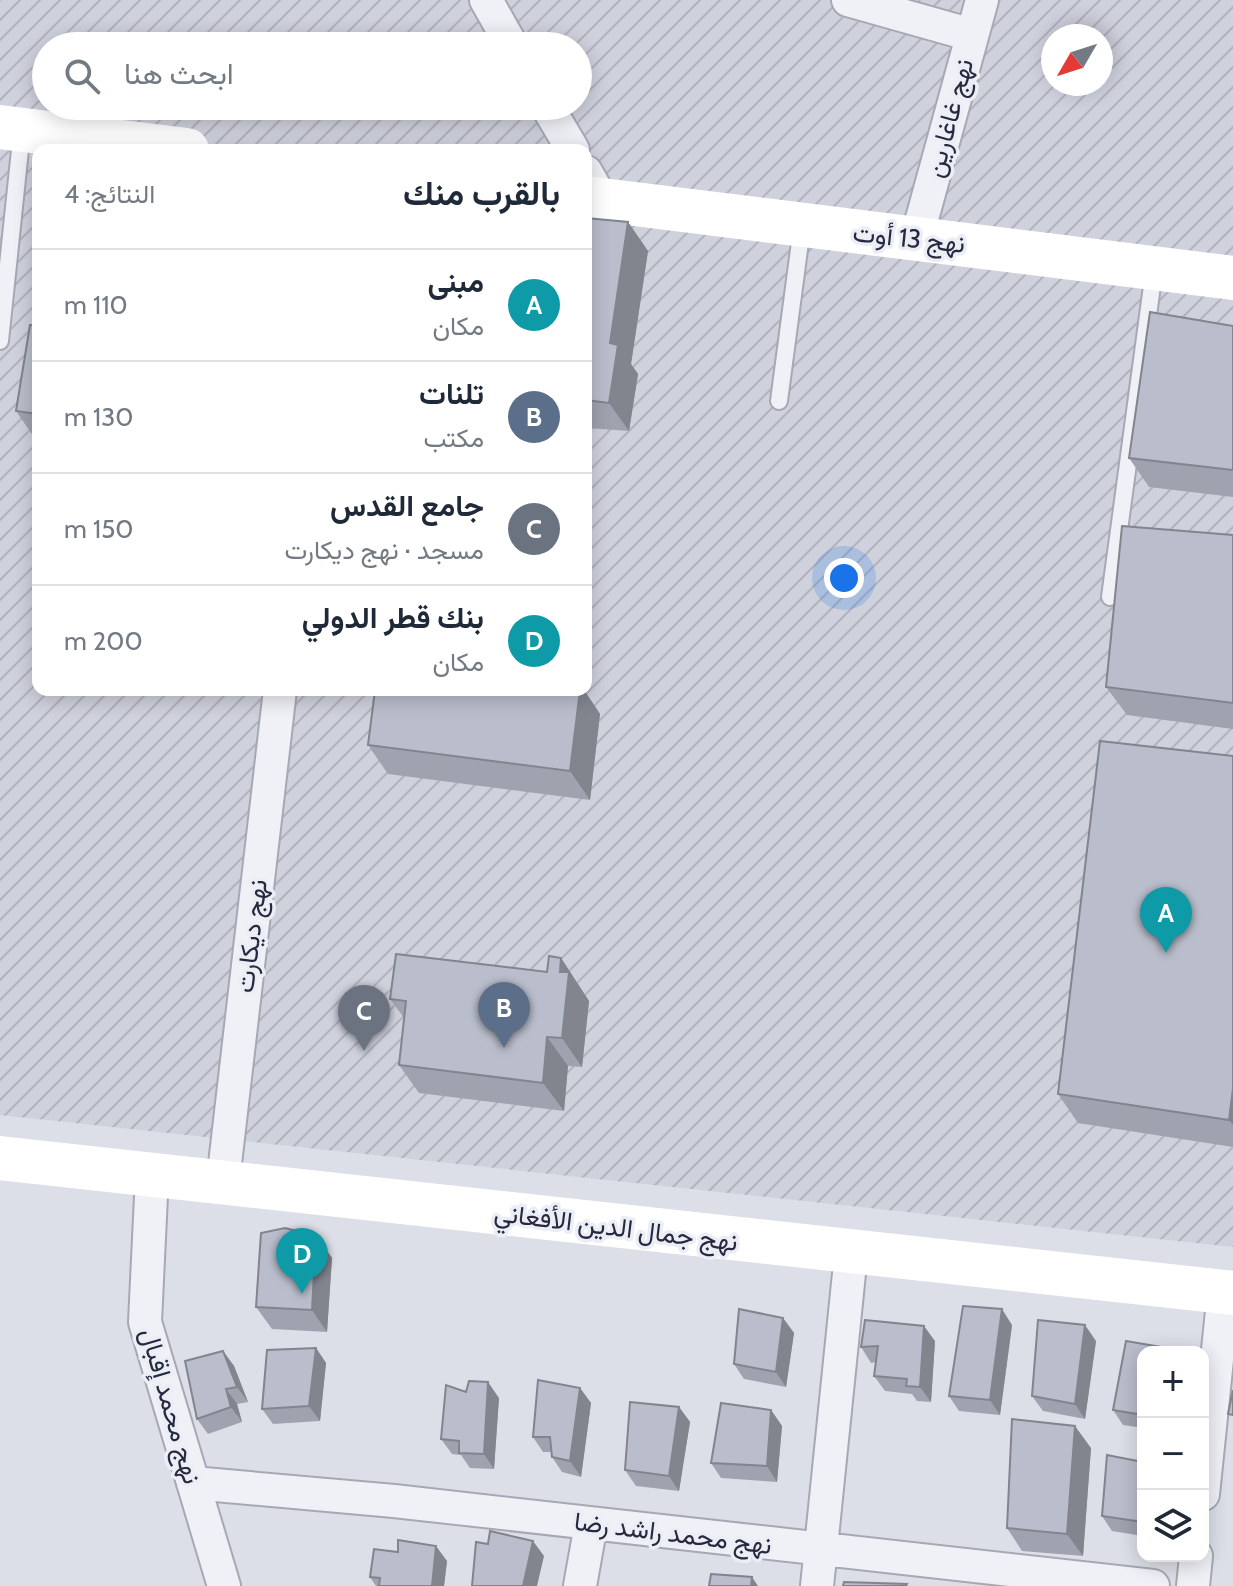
<!DOCTYPE html>
<html lang="ar">
<meta charset="utf-8">
<style>
:root{--surface:#fff;--page:#f2f2f3;--text:#1f2937;--muted:#747a83;--line:#e0e1e3;--accent:#d5463a}
body{margin:0;font-family:Cabin,Vazirmatn,sans-serif;background:var(--page);color:var(--text);direction:rtl}
.controls{position:absolute;right:24px;bottom:24px;display:grid;overflow:hidden;border-radius:16px;box-shadow:0 4px 20px #0003}
.controls button{width:72px;height:72px;display:grid;place-items:center;padding:0;border:0;border-bottom:2px solid var(--line);background:var(--surface);color:var(--text);font:40px sans-serif}
.compass{position:absolute;left:1041px;top:24px;width:72px;height:72px;border-radius:50%;background:var(--surface);box-shadow:0 4px 20px #0003;rotate:231deg}
.you{position:absolute;left:844px;top:578px;width:28px;height:28px;margin:-20px;border:6px solid #fff;border-radius:50%;background:#1a73e8;box-shadow:0 0 0 12px #1a73e833}
.badge{display:grid;place-items:center;width:52px;height:52px;border-radius:50%;background:var(--accent);color:#fff;font-size:26px;font-weight:700}
.pin{position:absolute;translate:-50% -66px;filter:drop-shadow(0 2px 4px #0008)}
.pin::after{content:'';position:absolute;top:42px;width:28px;height:24px;background:inherit;clip-path:polygon(0 0,100% 0,50% 100%)}
.list{margin:0;padding:0;list-style:none}
h2{display:flex;justify-content:space-between;align-items:center;height:104px;margin:0;padding:0 32px;font-size:34px}
h2 small{font-size:26px;font-weight:400;color:var(--muted)}
.list li{display:grid;grid-template-columns:52px 1fr auto;gap:24px;align-items:center;box-sizing:border-box;height:112px;padding:0 32px;border-top:2px solid var(--line)}
.list b{display:block;font-size:30px;white-space:nowrap}
.list p{margin:0;font-size:26px;white-space:nowrap;color:var(--muted)}
.list em{font-size:26px;font-style:normal;color:var(--muted)}
.icon{flex:none;width:44px;height:44px;fill:none;stroke:currentColor;stroke-width:2;stroke-linecap:round;stroke-linejoin:round}
.map{position:relative;flex:none;width:1233px;height:1586px;overflow:hidden;direction:ltr}
.search{position:absolute;background:var(--surface);box-shadow:0 4px 20px #0003;left:32px;top:32px;width:560px;height:88px;display:flex;align-items:center;gap:20px;box-sizing:border-box;padding:0 28px;border-radius:44px;color:var(--muted);font-size:30px}
.panel{position:absolute;background:var(--surface);box-shadow:0 4px 20px #0003;left:32px;top:144px;width:560px;height:552px;border-radius:16px;direction:rtl}
.map>svg:first-child{display:block}
.industrial{fill:url(#industrial-furrows);fill-rule:evenodd}
.lines{fill:none;stroke-linecap:round;stroke-linejoin:round}
.lane-casing{stroke:#a6a8b5;stroke-width:20}
.street-casing{stroke:#a6a8b5;stroke-width:36}
.lane{stroke:#f0f1f6;stroke-width:16}
.street{stroke:#f0f1f6;stroke-width:32}
.secondary{stroke:#fff;stroke-width:44}
.wall{fill:#a0a3af}
.shaded-wall{fill:#82848e}
.building{fill:#babdcb;stroke:#82848e;stroke-width:2}
.labels{text-anchor:middle;stroke-width:7;stroke-linejoin:round;paint-order:stroke}
.street-label{font-size:26px;fill:#26293f;stroke:#eceef5}
</style>
<div class="map">
<svg width="1233" height="1586" viewBox="0 0 1233 1586">
<defs>
<pattern id="industrial-furrows" width="10" height="10" patternUnits="userSpaceOnUse" patternTransform="scale(2)"><rect width="10" height="10" fill="#cfd1dd"/><path d="M-1 1l2-2M0 10L10 0M9 11l2-2" fill="none" stroke="#b2b3bf"/></pattern>
</defs>
<rect width="100%" height="100%" fill="#dddfe8"/>
<!-- industrial -->
<path class="industrial" d="M0,0H1233V1247L0,1115ZM1053,36H1101V84H1053ZM46,46H578V106H46ZM38,150H586V690H38Z"/>
<g class="lines">
<defs>
<path id="lane" d="M0,341L22,131
M779,401L802,227
M1110,597L1154,271"/>
<path id="street" d="M486,0L512,46
M848,0L972,35
M547,106L573,150
M586,172L602,200
M917,237L982,0
M152,1175L145,1322L224,1586
M223,1181L280,690
M193,1483L394,1501L1153,1586
M1203,1494L1224,1292
M580,1586L591,1524
M817,1586L851,1254
M1193,1586L1196,1556"/>
</defs>
<!-- lane casing -->
<use href="#lane" class="lane-casing"/>
<!-- street casing -->
<use href="#street" class="street-casing"/>
<!-- lane -->
<use href="#lane" class="lane"/>
<!-- street -->
<use href="#street" class="street"/>
<!-- secondary -->
<path class="secondary" d="M0,127L187,150
M586,198L1233,278
M0,1158L1233,1293"/>
</g>
<!-- wall -->
<path class="wall" d="M586,218L628,222L648,251L631,364L638,374L629,431L586,428Z
M38,326V440H36L16,411Z
M1233,326V497L1149,487L1129,458Z
M1233,535V729L1127,715L1106,687Z
M375,690H584L600,714L590,800L388,774L368,745Z
M1233,756V1147L1078,1123L1058,1094Z
M561,958L589,1001L582,1067L568,1066L564,1111L419,1093L399,1065L404,1018L390,999L547,972Z
M316,1236L332,1258L327,1332L272,1329L256,1307Z
M783,1318L794,1333L786,1387L744,1379L734,1364Z
M1012,1325L1000,1415L959,1411L949,1396Z
M935,1341L931,1402L917,1401L912,1394L885,1391L874,1376L876,1362L871,1363L861,1347Z
M1096,1341L1085,1419L1043,1411L1032,1396Z
M316,1348L326,1363L320,1421L273,1424L262,1409Z
M223,1351L234,1366L248,1402L237,1404L242,1422L208,1434L197,1419Z
M1143,1352V1428L1123,1425L1113,1410Z
M580,1388L591,1403L581,1477L562,1472L552,1457L551,1452H543L533,1437Z
M466,1392L499,1398L494,1469L470,1468L461,1455L452,1454L441,1439Z
M679,1407L690,1422L679,1491L636,1486L625,1470Z
M771,1410L782,1426L777,1482L721,1478L711,1463Z
M1091,1448L1083,1556L1022,1551L1007,1528Z
M1143,1462V1536L1112,1531L1102,1516Z
M447,1561L444,1586H376L370,1577Z"/>
<!-- shaded-wall -->
<path class="shaded-wall" d="M628,222L648,251L631,364L638,374L629,431L609,403L610,343Z
M580,690H584L600,714L590,800L570,771Z
M561,958L589,1001L582,1067L562,1038Z
M547,1037L568,1066L564,1111L543,1083Z
M1233,1088V1125L1229,1120Z
M316,1236L332,1258L327,1332L312,1310Z
M1002,1309L1012,1325L1000,1415L990,1400Z
M783,1318L794,1333L786,1387L776,1372Z
M1085,1325L1096,1341L1085,1419L1075,1404Z
M924,1326L935,1341L931,1402L920,1387Z
M316,1348L326,1363L320,1421L309,1406Z
M223,1351L234,1366L248,1402L237,1387Z
M488,1382L499,1398L494,1469L484,1454Z
M580,1388L591,1403L581,1477L570,1461Z
M226,1389L237,1404L242,1422L231,1407Z
M679,1407L690,1422L679,1491L669,1476Z
M771,1410L782,1426L777,1482L767,1466Z
M1075,1426L1091,1448L1083,1556L1067,1534Z
M533,1541L544,1556L537,1586H523Z
M436,1546L447,1561L444,1586H432Z
M752,1577L758,1586H751Z"/>
<!-- building -->
<path class="building" d="M586,218L628,222L610,343L618,345L609,403L586,400Z
M1150,312L1233,326V470L1129,458Z
M30,325L38,326V414L16,411Z
M1122,526L1233,535V703L1106,687Z
M375,690H580L570,771L368,745Z
M1100,741L1233,756V1088L1229,1120L1058,1094Z
M396,954L547,972L549,956L561,958L560,972H569L562,1038L547,1037L543,1083L399,1065L406,1001L390,999Z
M285,1228L316,1236L312,1310L256,1307L261,1233Z
M963,1306L1002,1309L990,1400L949,1396Z
M739,1309L783,1318L776,1372L734,1364Z
M865,1320L924,1326L920,1387L906,1386L907,1379L874,1376L878,1346L861,1347Z
M1038,1320L1085,1325L1075,1404L1032,1396Z
M1126,1341L1179,1350L1178,1352H1143V1415L1113,1410Z
M316,1348L309,1406L262,1409L267,1350Z
M223,1351L237,1387L226,1389L231,1407L197,1419L185,1361Z
M538,1380L580,1388L570,1461L552,1457L550,1437H533Z
M469,1381L488,1382L484,1454L459,1453V1441L441,1439L446,1385L466,1392Z
M1233,1390V1415L1228,1414Z
M630,1402L679,1407L669,1476L625,1470Z
M721,1403L771,1410L767,1466L711,1463Z
M1012,1419L1075,1426L1067,1534L1007,1528Z
M1107,1455L1143,1462V1522L1102,1516Z
M490,1531L533,1541L523,1586H472L476,1542L488,1544Z
M398,1540L436,1546L432,1586H379L380,1578L370,1577L374,1549L398,1552Z
M711,1574L752,1577L751,1586H709Z
M844,1582L907,1584L906,1586H843Z"/>
<g class="labels">
<!-- street labels -->
<g class="street-label">
<text transform="translate(949 118) rotate(-75)" y="9">نهج غاغارين</text>
<text transform="translate(909 238) rotate(6)" y="9">نهج 13 أوت</text>
<text transform="translate(251 936) rotate(-83)" y="9">نهج ديكارت</text>
<text transform="translate(616 1227) rotate(7)" y="9">نهج جمال الدين الأفغاني</text>
<text transform="translate(171 1406) rotate(74)" y="9">نهج محمد إقبال</text>
<text transform="translate(673 1533) rotate(7)" y="9">نهج محمد راشد رضا</text>
</g>
</g>
</svg>
<div class="controls">
<button>+</button>
<button>−</button>
<button><svg class="icon" aria-label="layers" viewBox="0 0 24 24"><path d="M12 4l9 5-9 5-9-5zM3 14l9 5 9-5"/></svg></button>
</div>
<svg class="compass" viewBox="-18 -18 36 36"><path d="M0-13l5 13h-10z" fill="#e53935"/><path d="M0 13l5-13h-10z" fill="#747a83"/></svg>
<div class="you"></div>
<div class="pin badge" style="left:1166px;top:953px;background:#0f9aa8">A</div>
<div class="pin badge" style="left:504px;top:1048px;background:#5c6f8a">B</div>
<div class="pin badge" style="left:364px;top:1051px;background:#6b7280">C</div>
<div class="pin badge" style="left:302px;top:1294px;background:#0f9aa8">D</div>
<div class="search"><svg class="icon" aria-label="search" viewBox="0 0 24 24"><circle cx="10" cy="10" r="6"/><path d="M15 15l6 6"/></svg>ابحث هنا</div>
<section class="panel">
<h2>بالقرب منك<small>النتائج: 4</small></h2>
<ul class="list">
<li><span class="badge" style="background:#0f9aa8">A</span><div><b>مبنى</b><p>مكان</p></div><em>110 m</em></li>
<li><span class="badge" style="background:#5c6f8a">B</span><div><b>تلنات</b><p>مكتب</p></div><em>130 m</em></li>
<li><span class="badge" style="background:#6b7280">C</span><div><b>جامع القدس</b><p>مسجد · نهج ديكارت</p></div><em>150 m</em></li>
<li><span class="badge" style="background:#0f9aa8">D</span><div><b>بنك قطر الدولي</b><p>مكان</p></div><em>200 m</em></li>
</ul>
</section>
</div>
